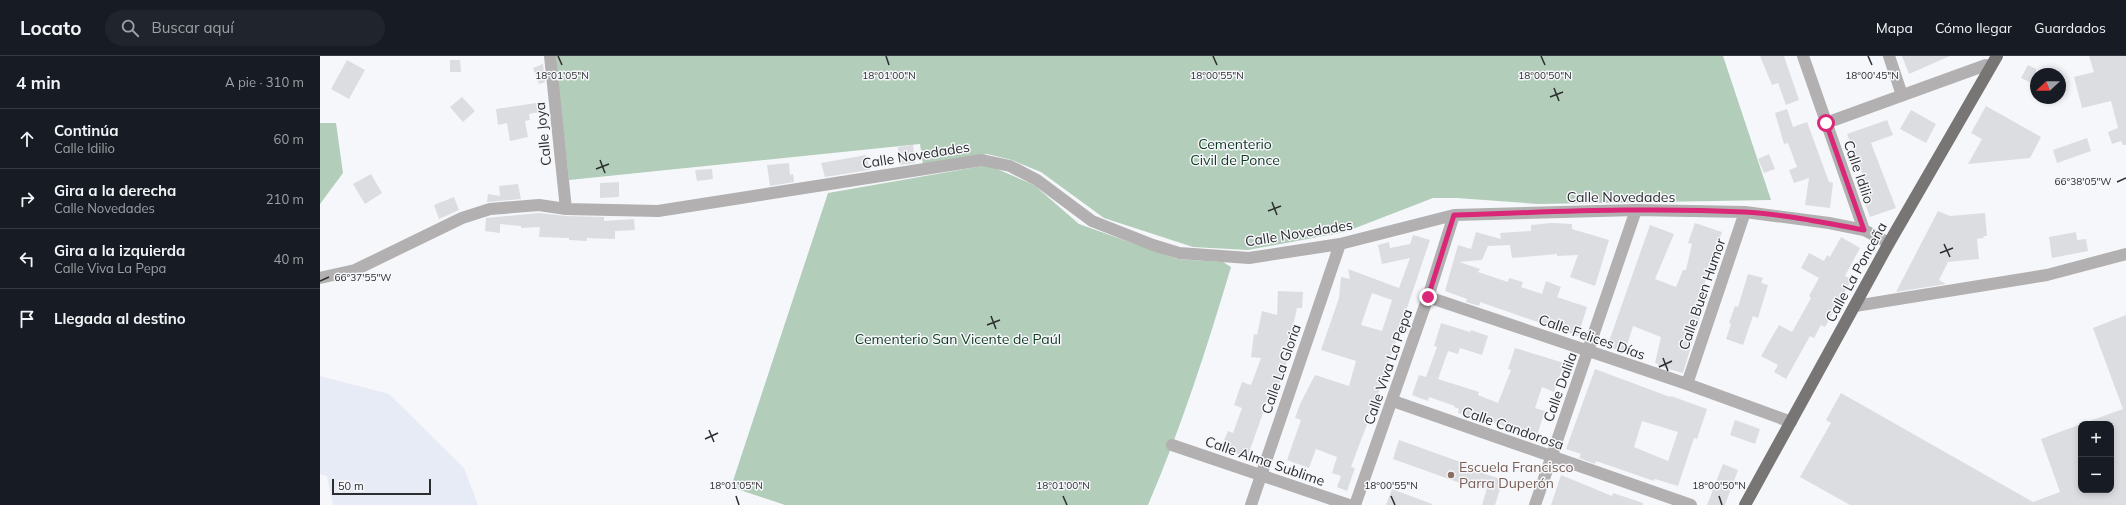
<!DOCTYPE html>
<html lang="es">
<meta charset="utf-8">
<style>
:root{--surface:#171b24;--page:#20242c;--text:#f1f3f6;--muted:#9ea1a6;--line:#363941}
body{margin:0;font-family:Mulish,sans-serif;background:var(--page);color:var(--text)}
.controls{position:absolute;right:12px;bottom:12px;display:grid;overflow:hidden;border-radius:8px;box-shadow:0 2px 6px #0003}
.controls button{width:36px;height:36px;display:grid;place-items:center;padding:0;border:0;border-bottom:1px solid var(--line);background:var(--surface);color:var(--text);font:20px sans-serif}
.compass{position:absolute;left:1710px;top:12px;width:36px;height:36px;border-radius:50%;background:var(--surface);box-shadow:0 2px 6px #0003;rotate:248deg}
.scale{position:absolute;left:12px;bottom:10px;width:99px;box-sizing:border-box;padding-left:4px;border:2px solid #2c2d2e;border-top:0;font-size:11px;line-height:14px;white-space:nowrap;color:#2c2d2e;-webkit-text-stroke:3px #f6f7fb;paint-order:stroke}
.stop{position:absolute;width:12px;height:12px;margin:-9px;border:3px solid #db2777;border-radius:50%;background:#fff}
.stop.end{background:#db2777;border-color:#fff;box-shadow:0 1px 4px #0008}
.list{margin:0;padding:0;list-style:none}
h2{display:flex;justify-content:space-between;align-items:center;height:52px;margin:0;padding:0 16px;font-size:17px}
h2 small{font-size:13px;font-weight:400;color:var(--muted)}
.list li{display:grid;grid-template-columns:26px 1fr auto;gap:12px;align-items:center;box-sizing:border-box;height:60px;padding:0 16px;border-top:1px solid var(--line)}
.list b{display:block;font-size:15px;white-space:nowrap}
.list p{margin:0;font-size:13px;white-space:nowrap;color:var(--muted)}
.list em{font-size:13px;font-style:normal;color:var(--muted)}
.icon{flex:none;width:22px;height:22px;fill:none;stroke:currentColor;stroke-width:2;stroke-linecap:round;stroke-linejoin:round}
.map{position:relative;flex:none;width:1806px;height:449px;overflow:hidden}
header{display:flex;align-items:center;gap:24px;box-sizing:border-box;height:56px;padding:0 20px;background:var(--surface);border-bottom:1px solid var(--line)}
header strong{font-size:19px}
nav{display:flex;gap:22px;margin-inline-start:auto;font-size:14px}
.search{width:280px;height:36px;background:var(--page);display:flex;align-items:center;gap:10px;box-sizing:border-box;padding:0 14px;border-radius:22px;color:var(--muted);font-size:15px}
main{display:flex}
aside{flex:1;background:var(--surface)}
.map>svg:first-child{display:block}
.built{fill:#e7ebf5}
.green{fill:#b2cdb9}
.building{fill:#dcdde0;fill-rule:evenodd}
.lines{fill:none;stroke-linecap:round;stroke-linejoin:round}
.minor{stroke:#b2b0b0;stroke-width:12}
.major{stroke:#787575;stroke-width:12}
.route{stroke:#db2777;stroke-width:5}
.ticks{fill:none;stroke:#2c2d2e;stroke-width:1.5}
.education-dot{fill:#8d6e63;stroke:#f6f7fb;stroke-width:1.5}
.labels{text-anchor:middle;stroke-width:3;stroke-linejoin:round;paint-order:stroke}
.street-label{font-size:14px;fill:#2c2d2e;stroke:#f6f7fb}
.park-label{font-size:14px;fill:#0d391e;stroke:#f6f7fb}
.education-label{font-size:14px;fill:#785e54;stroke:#f6f7fb;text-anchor:start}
.ticks-label{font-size:10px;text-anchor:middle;fill:#2c2d2e;stroke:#f6f7fb;stroke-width:3;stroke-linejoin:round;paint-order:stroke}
</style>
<header>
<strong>Locato</strong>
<div class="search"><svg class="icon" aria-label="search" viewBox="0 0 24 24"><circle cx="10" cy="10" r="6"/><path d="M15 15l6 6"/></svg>Buscar aquí</div>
<nav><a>Mapa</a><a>Cómo llegar</a><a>Guardados</a></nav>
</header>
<main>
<aside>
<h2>4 min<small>A pie · 310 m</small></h2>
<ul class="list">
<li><svg class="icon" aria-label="ahead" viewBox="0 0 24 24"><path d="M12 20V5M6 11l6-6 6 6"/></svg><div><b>Continúa</b><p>Calle Idilio</p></div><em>60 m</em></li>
<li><svg class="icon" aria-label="right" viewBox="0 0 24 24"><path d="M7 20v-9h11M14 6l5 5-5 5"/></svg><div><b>Gira a la derecha</b><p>Calle Novedades</p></div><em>210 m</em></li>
<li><svg class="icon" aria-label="left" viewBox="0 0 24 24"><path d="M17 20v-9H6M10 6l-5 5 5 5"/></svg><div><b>Gira a la izquierda</b><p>Calle Viva La Pepa</p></div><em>40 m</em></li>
<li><svg class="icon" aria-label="arrive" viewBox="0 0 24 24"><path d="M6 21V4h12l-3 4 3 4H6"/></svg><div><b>Llegada al destino</b></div></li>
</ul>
</aside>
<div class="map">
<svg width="1806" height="449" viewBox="0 0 1806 449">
<rect width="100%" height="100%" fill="#f6f7fb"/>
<!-- built -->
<path class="built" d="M0,320L69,338L144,412L158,449H13L7,420L0,418Z"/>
<!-- green -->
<path class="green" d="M235,0H1403L1451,144L1218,148L1137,142H1113L1025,176L928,194L873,191L784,162L721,116L692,104L667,98L603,109L600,88L249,124Z
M0,67H16L23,117L0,148Z
M668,109L714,129L759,168L857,203L903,206L911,211C887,292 861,372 828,449H465L411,431L508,137Z"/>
<!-- building -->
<path class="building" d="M1440,0H1464L1479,44L1466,49L1458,27L1452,29Z
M1582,0H1630L1589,18Z
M1769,0H1806V89H1803L1801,85L1792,88L1788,76L1798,72L1791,45L1762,52L1754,21L1774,16Z
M27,4L45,14L29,43L11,33Z
M130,4H140L141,16H130Z
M223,8L225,26L219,28L213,12Z
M1708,9L1716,13V29L1701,22Z
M142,41L155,55L143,66L130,51Z
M223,46L225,55L209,58L210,64L205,65L208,81L190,85L187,67L178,69L176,53Z
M1666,50L1721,81L1710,102L1648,108L1662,83L1651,77Z
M1467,53L1473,71L1487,66L1509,126L1513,127L1510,152L1485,149L1489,122L1474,127L1469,114L1477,111L1468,87L1464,88L1455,57Z
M1591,54L1616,68L1606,87L1580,73Z
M1567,64L1573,79L1551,87L1576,152L1550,161L1536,122L1543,119L1527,78Z
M1767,82L1771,95L1737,107L1733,94Z
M593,89L595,107L580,109L578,91Z
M1449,98L1455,113L1444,117L1438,103Z
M546,99L550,114L505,121L501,107Z
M469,107L470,119L473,118L474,126L450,130L447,109Z
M392,113L393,123L377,125L375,114Z
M51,118L62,137L45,148L33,128Z
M299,126V141L280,142V127Z
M198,128L201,143L167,146L168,138L180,140L179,130Z
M134,141L139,154L119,163L114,149Z
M1618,155L1630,160L1665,157L1667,180H1663L1664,182L1657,183L1659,203L1628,206L1619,224L1626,228L1576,236Z
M219,157L246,160L284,161V165L314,163L315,174L295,175V183L267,182V185L249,184V182L219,181L220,171L201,172V170L180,168V177L165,175L166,162Z
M1232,167L1252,168V173L1289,184L1275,230L1250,221L1258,199L1237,200V198L1192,202L1190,189L1168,190L1162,204L1139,206L1160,213L1158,216L1188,226L1189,222L1203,226L1201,231L1222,238L1226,225L1241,231L1237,241L1267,251L1258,280L1160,246L1159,250L1146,246L1147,243L1125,235L1138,189L1151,193L1156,176L1181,183L1180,177L1211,175V169Z
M1375,167L1402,176L1393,202L1396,203L1393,218L1388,217L1374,259L1380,261L1363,317L1338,310V308L1335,307L1341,281L1313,270L1305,296L1287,291L1330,169L1354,178L1335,223L1356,231L1363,214H1366L1372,188L1368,187Z
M1756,176L1757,184L1766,183L1768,195L1732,202L1729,181Z
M1093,179L1110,184L1056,344L1031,411L1035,412L1027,435L1017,431L1021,420L1012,417L1017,401L996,393L989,412L967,404L981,364L975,362L980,348L995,319L1029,330L1036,305L1001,294L1019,242L1021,221L1030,223L1028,213L1079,232L1090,202L1062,208L1058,189L1069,186L1070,192L1090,188ZM1052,237L1072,244L1062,275L1041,269Z
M1521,181L1540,192L1525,220L1532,223L1505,271L1501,269L1494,282L1490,280L1466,323L1454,316L1458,309L1441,300L1459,269L1472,276L1491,242L1489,240L1499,222L1481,212L1489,197L1504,205L1507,199L1510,201Z
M1428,218L1443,222L1441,227L1448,229L1438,262L1433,260L1423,289L1406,283L1411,268L1409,267L1415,250L1418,251Z
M958,235L983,236L982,252H977L970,284H972L969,300L957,334L952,332L927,402L901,391L908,375L913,377L922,352L914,349L922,326L931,329L941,302L931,301L934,278L937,279L942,255L957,259Z
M1806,259V449H1530L1480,421L1511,367L1506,364L1521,337L1713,446L1740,436L1721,383L1761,368V434H1791V368L1764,367L1803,353L1773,272Z
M1121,267L1150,276L1151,274L1168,280L1162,299L1140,292L1138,298L1128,295L1118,323L1159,336L1158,339L1178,347L1191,314L1188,313L1195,292L1244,307L1234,336L1222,331L1215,352L1225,355L1216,382L1151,358L1150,361L1138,357L1139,353L1134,351L1135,350L1109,341L1108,345L1092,339L1099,319L1106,321L1117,291L1114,290Z
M1275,313L1350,341L1351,340L1387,353L1377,383L1374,382L1358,430L1335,423L1334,425L1276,405L1275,408L1259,402L1261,398L1246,393ZM1322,365L1358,376L1348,405L1314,391Z
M1415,364L1440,373L1435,388L1410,379Z
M1079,384L1146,408L1145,411L1183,424L1175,449H1162L1167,432L1141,424L1140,427L1073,403Z
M1403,408L1418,414L1405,449H1387Z
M1241,419L1292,440L1293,437L1323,447V449H1231Z
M1072,433L1112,448V449H1066Z"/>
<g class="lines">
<!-- minor -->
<path class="minor" d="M230,0L246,153
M1483,0L1544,174
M1569,0L1582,39
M1506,67L1666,9
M0,222L35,214L142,162L170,153L219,149L246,153L338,155L662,104L690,110L717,124L772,165L833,189L859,197L929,202L1020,188L1134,159L1316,154L1425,156L1509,167L1544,174L1569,187
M1108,241L1367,328L1471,366
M1535,250L1727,219L1806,198
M1367,328L1425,156
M1073,345L1371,449
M852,389L1029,449
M931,449L1020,188
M1035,449L1108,241L1134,159
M1215,449L1316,154"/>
<!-- major -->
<path class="major" d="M1425,449L1569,187L1677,0"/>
</g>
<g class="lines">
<!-- route -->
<path class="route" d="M1108,241L1134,159C1230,156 1328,151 1424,156C1464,158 1505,167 1544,174L1506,67"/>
</g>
<!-- ticks -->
<path class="ticks" d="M238,0L242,9M566,0L569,9M893,0L897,9M1221,0L1225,9M1548,0L1552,9M1234,32L1239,45M1230,41L1243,36M280,104L285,117M276,113L289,108M1797,126L1806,122M952,146L957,159M948,155L961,150M1624,188L1630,201M1620,197L1633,192M0,225L9,221M671,260L676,273M667,269L680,264M1343,302L1348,315M1339,311L1352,305M389,374L394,386M385,383L398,377M416,440L419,449M743,440L747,449M1071,440L1075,449M1399,440L1402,449"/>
<!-- markers -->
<circle class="education-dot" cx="1131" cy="419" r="4"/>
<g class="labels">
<!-- street labels -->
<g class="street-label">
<text transform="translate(223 78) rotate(-96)" y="5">Calle Joya</text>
<text transform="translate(596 99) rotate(-9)" y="5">Calle Novedades</text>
<text transform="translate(1539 116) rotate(71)" y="5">Calle Idilio</text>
<text x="1301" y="146">Calle Novedades</text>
<text transform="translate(979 177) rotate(-9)" y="5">Calle Novedades</text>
<text transform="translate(1536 216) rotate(-61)" y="5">Calle La Ponceña</text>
<text transform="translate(1382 238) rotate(-71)" y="5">Calle Buen Humor</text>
<text transform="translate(1272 281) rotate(19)" y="5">Calle Felices Días</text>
<text transform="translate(1068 311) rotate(-71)" y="5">Calle Viva La Pepa</text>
<text transform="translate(961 313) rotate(-71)" y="5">Calle La Gloria</text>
<text transform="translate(1240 331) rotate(-70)" y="5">Calle Dalila</text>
<text transform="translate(1193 372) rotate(19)" y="5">Calle Candorosa</text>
<text transform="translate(945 405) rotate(19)" y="5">Calle Alma Sublime</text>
</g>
<!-- park labels -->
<g class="park-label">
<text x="915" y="93">Cementerio<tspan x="915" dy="16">Civil de Ponce</tspan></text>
<text x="638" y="288">Cementerio San Vicente de Paúl</text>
</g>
<!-- education labels -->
<g class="education-label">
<text x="1139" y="416">Escuela Francisco<tspan x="1139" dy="16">Parra Duperón</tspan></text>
</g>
</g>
<g class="ticks-label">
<text x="242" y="23">18°01'05"N</text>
<text x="569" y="23">18°01'00"N</text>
<text x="1225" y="23">18°00'50"N</text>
<text x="897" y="23">18°00'55"N</text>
<text x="1552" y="23">18°00'45"N</text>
<text x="1763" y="129">66°38'05"W</text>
<text x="43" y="225">66°37'55"W</text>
<text x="416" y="433">18°01'05"N</text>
<text x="743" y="433">18°01'00"N</text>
<text x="1071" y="433">18°00'55"N</text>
<text x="1399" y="433">18°00'50"N</text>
</g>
</svg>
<div class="controls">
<button>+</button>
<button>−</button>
</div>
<svg class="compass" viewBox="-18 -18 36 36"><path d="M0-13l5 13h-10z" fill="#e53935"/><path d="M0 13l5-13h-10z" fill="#9ea1a6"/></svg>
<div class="scale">50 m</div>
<div class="stop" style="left:1506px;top:67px"></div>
<div class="stop end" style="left:1108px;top:241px"></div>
</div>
</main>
